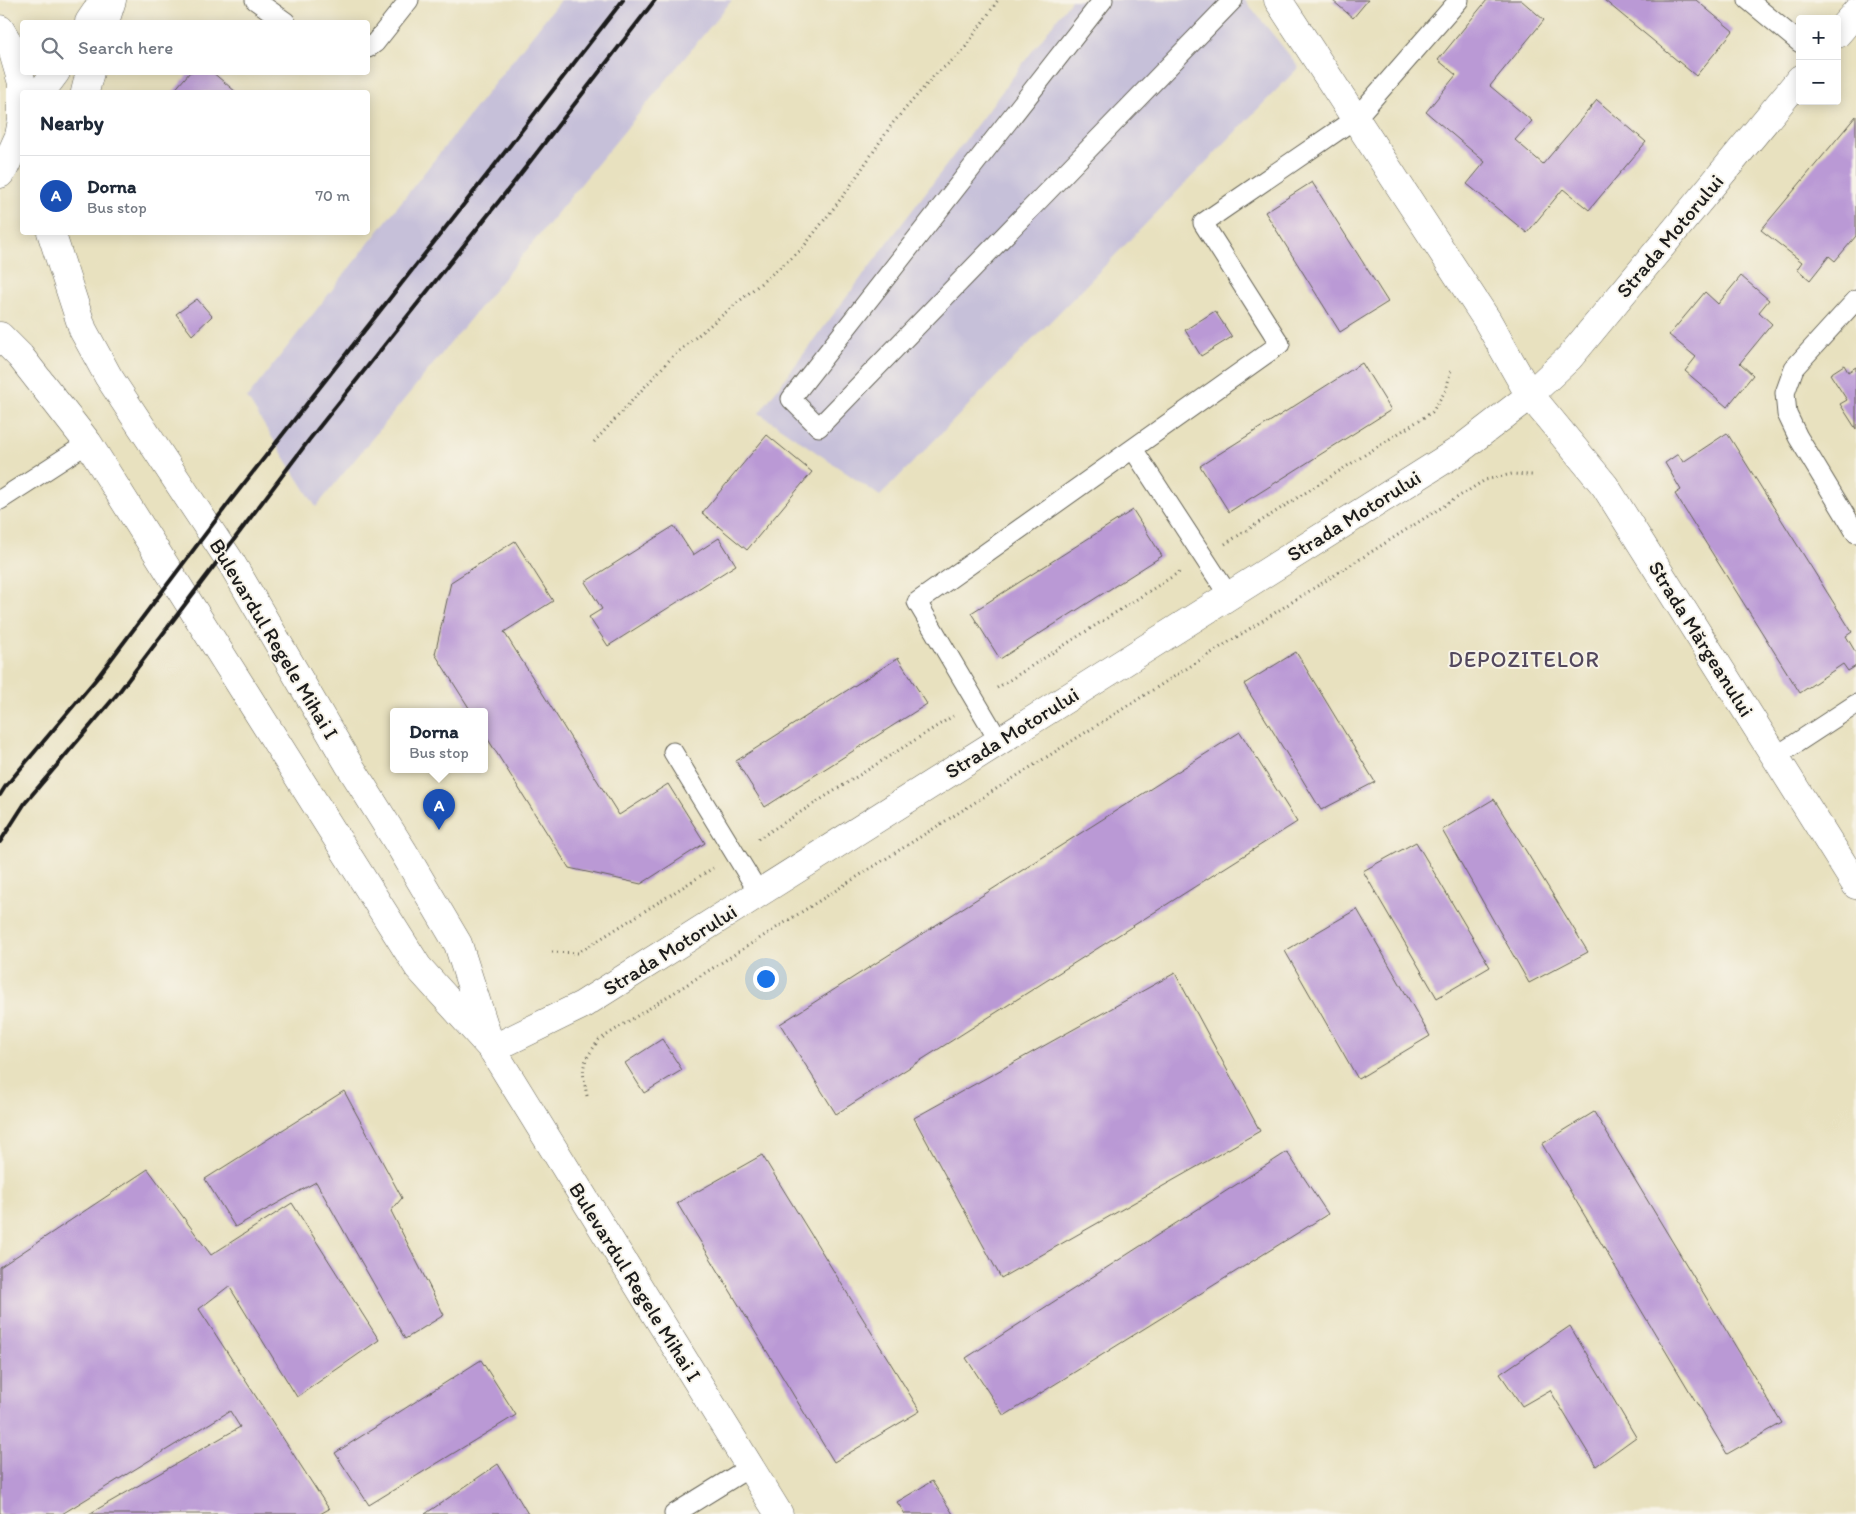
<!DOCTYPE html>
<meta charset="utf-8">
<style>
:root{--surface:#fff;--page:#f6f6f7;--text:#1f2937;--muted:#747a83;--line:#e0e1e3;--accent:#b5179e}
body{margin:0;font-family:Itim,sans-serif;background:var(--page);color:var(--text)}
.controls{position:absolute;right:15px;top:15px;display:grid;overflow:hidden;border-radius:5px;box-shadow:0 2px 12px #0003}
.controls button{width:45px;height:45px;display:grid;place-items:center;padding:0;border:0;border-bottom:1px solid var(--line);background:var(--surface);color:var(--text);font:25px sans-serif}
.you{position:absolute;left:765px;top:978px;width:18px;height:18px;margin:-12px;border:4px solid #fff;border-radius:50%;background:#1a73e8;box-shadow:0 0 0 8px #1a73e833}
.badge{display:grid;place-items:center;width:32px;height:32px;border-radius:50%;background:var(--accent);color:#fff;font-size:16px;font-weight:700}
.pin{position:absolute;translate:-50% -41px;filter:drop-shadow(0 1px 2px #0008)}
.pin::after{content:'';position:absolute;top:26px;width:18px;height:15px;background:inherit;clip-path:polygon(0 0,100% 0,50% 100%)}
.popup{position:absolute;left:390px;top:708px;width:98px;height:65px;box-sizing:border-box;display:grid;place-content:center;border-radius:5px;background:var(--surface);filter:drop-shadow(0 1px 4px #0005);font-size:16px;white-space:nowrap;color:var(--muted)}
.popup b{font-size:19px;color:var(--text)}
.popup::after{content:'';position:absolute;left:50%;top:100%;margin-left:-10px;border:10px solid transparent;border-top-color:var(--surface)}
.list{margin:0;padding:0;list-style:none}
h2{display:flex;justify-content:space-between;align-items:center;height:65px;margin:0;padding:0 20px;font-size:21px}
h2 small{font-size:16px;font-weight:400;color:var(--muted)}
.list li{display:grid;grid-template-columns:32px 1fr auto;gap:15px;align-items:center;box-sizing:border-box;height:80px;padding:0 20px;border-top:1px solid var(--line)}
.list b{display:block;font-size:19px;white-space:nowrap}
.list p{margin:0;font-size:16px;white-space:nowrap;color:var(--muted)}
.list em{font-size:16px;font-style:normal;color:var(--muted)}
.icon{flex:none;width:28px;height:28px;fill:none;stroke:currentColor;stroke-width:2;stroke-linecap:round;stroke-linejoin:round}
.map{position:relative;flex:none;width:1856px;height:1514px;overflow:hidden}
.search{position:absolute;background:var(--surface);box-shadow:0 2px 12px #0003;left:20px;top:20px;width:350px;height:55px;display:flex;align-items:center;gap:12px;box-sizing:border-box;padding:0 18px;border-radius:5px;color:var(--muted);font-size:19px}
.panel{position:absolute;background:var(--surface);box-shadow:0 2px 12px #0003;left:20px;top:90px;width:350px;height:145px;border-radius:5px}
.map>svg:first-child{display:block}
.industrial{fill:#c6c0d9}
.building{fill:#ba99d5}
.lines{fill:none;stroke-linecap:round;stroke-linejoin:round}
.service-casing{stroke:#636155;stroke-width:21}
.minor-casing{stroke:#636155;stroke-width:29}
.tertiary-casing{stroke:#636155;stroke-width:29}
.primary-casing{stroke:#636155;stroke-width:29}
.path{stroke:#636155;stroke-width:3;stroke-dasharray:1 4;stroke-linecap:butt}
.service{stroke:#fff;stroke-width:19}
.minor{stroke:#fff;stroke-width:28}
.tertiary{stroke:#fff;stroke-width:28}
.primary{stroke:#fff;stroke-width:28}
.rail{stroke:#1c1c1c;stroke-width:4}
.labels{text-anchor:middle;stroke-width:4;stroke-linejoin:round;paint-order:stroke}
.street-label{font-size:21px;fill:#1c1c1c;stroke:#f7f3e8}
.neighbourhood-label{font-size:22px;letter-spacing:1px;fill:#53485d;stroke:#f7f3e8}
</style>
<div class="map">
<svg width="1856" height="1514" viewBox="0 0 1856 1514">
<rect width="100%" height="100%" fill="#f7f3e8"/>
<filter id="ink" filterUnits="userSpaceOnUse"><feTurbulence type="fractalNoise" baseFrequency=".02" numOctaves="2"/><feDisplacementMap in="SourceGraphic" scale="10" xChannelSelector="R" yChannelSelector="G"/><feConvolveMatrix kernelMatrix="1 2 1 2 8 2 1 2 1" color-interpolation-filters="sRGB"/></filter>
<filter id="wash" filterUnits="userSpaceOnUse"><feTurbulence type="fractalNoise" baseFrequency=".0096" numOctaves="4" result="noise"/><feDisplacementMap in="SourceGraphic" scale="20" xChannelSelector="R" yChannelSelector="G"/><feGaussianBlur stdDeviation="1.12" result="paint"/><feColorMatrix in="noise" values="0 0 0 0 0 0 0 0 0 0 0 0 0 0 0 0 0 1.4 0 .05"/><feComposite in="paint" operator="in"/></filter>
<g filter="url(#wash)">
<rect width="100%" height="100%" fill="#e8e1bf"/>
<!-- industrial -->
<path class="industrial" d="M560,0H732L316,507L247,398Z
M1071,0H1245L1299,67L880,496L759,413Z"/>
<g id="blocks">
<!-- building -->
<path class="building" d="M1332,0H1368L1353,18Z
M1487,0H1521L1544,20L1490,86L1532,121L1515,140L1543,164L1597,100L1646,142L1589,210L1563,189L1527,233L1467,184L1485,162L1426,112L1456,75L1438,60Z
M1604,0H1696L1733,31L1696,76Z
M190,72H212L236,92H173Z
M1856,116V236L1835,261L1829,256L1810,280L1797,269L1802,262L1761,230Z
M1312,182L1388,302L1340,332L1265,212Z
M1741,276L1769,300L1759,312L1772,324L1740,363L1753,375L1727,407L1685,371L1696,357L1669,335L1705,292L1718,304Z
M197,299L212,316L192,335L176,314Z
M1215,311L1232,337L1201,356L1185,330Z
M1362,363L1391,410L1229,512L1200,466Z
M1844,365L1848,372L1856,367V429L1840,404L1847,400L1830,374Z
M1727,433L1852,632L1846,636L1856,653V666L1848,671L1843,664L1800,693L1675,494L1681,490L1665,463L1678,454L1683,462Z
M767,435L812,472L747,550L702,513Z
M1133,510L1162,556L1000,659L971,613Z
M674,526L693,555L719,538L736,565L608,646L589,617L602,609L585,582Z
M515,541L553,601L504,632L619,815L668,784L705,843L641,884L569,868L484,733V711H471L435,654L451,582Z
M1296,652L1375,782L1321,810L1244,684Z
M898,658L927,704L765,807L736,761Z
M1240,732L1297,822L836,1114L780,1024Z
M1494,799L1588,952L1529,983L1442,830Z
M1416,842L1490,967L1437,998L1363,871Z
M1357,909L1430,1036L1358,1079L1285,951Z
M1175,973L1260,1131L1001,1278L914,1118Z
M662,1039L682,1070L644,1093L625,1063Z
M344,1091L402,1198L391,1211L444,1315L405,1339L316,1182L235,1227L205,1179Z
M1594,1112L1782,1423L1727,1454L1542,1144Z
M1287,1152L1328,1214L1004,1416L966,1358Z
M762,1155L920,1411L834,1462L677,1203Z
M148,1169L211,1255L292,1203L379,1340L297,1397L229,1286L199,1309L329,1509L320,1514H89L240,1427L230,1411L62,1514H0V1267Z
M1570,1326L1636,1437L1596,1466L1550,1390L1522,1406L1500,1374Z
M481,1360L516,1415L369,1505L335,1453Z
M498,1464L528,1514H425Z
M932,1481L953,1514H905L897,1502Z"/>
</g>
</g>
<g filter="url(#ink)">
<use href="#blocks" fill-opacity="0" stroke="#636155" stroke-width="1"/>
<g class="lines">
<defs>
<path id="service" d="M255,0L286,22
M1103,0L791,399L819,427L1233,0
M1748,0L1800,43
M368,48L375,43L409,0
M1856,300L1794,368L1785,393L1787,414L1798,437L1856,533
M1133,449L1229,596
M0,500L88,443
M999,741L917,602L1280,344L1203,223L1356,118L1459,0
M673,752L759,893
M1775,757L1856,704
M674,1514L750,1467"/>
<path id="minor" d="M1278,0L1487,320L1525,387
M1837,34L1856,12
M1536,389L1569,358L1800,79
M1535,401L1605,486L1856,885
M492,1049L582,1005L1458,451L1523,401"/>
<path id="tertiary" d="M89,22L104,0
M41,92L56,72"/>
<path id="primary" d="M105,22L112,0
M0,29L12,49L22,83V120L19,136L4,169L0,174
M85,92L90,72
M51,232L83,330L108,376L232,564L348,763L403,851L458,944L489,1041
M0,336L20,356L88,443L418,967L492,1049L779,1514"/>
</defs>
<!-- service casing -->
<use href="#service" class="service-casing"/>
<!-- minor casing -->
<use href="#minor" class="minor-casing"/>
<!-- tertiary casing -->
<use href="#tertiary" class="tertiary-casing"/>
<!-- primary casing -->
<use href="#primary" class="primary-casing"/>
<!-- path -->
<path class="path" d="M594,442L673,356L801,250L847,191L892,124L935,75L962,52L998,0
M1225,544L1432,412L1446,390L1451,370
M997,688L1181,571
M758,839L953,716
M552,952L578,953L713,868
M587,1096C581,1066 581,1065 599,1040L1485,480L1512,474L1532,475"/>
<!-- service -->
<use href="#service" class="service"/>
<!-- minor -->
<use href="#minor" class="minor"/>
<!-- tertiary -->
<use href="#tertiary" class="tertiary"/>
<!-- primary -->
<use href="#primary" class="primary"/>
<!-- rail -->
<path class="rail" d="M0,795L5,787L97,678L231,500L494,166L623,0
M0,842L25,803L119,692L309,440L515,181L655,0"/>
</g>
</g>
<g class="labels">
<!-- street labels -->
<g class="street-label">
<text transform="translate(1670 236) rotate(-50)" y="7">Strada Motorului</text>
<text transform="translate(1354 516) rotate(-32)" y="7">Strada Motorului</text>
<text transform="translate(274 639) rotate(59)" y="7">Bulevardul Regele Mihai I</text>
<text transform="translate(1701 639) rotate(58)" y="7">Strada Mărgeanului</text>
<text transform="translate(1012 733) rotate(-32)" y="7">Strada Motorului</text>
<text transform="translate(670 950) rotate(-32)" y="7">Strada Motorului</text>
<text transform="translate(635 1282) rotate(58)" y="7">Bulevardul Regele Mihai I</text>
</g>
<!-- neighbourhood labels -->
<g class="neighbourhood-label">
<text x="1524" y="667">DEPOZITELOR</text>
</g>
</g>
</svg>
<div class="controls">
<button>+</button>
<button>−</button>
</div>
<div class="you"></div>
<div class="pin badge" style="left:439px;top:830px;background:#1a4fb4">A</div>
<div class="popup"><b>Dorna</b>Bus stop</div>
<div class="search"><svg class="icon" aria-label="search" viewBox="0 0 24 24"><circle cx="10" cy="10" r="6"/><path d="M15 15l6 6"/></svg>Search here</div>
<section class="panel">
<h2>Nearby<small></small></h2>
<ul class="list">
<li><span class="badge" style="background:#1a4fb4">A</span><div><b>Dorna</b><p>Bus stop</p></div><em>70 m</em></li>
</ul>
</section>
</div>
